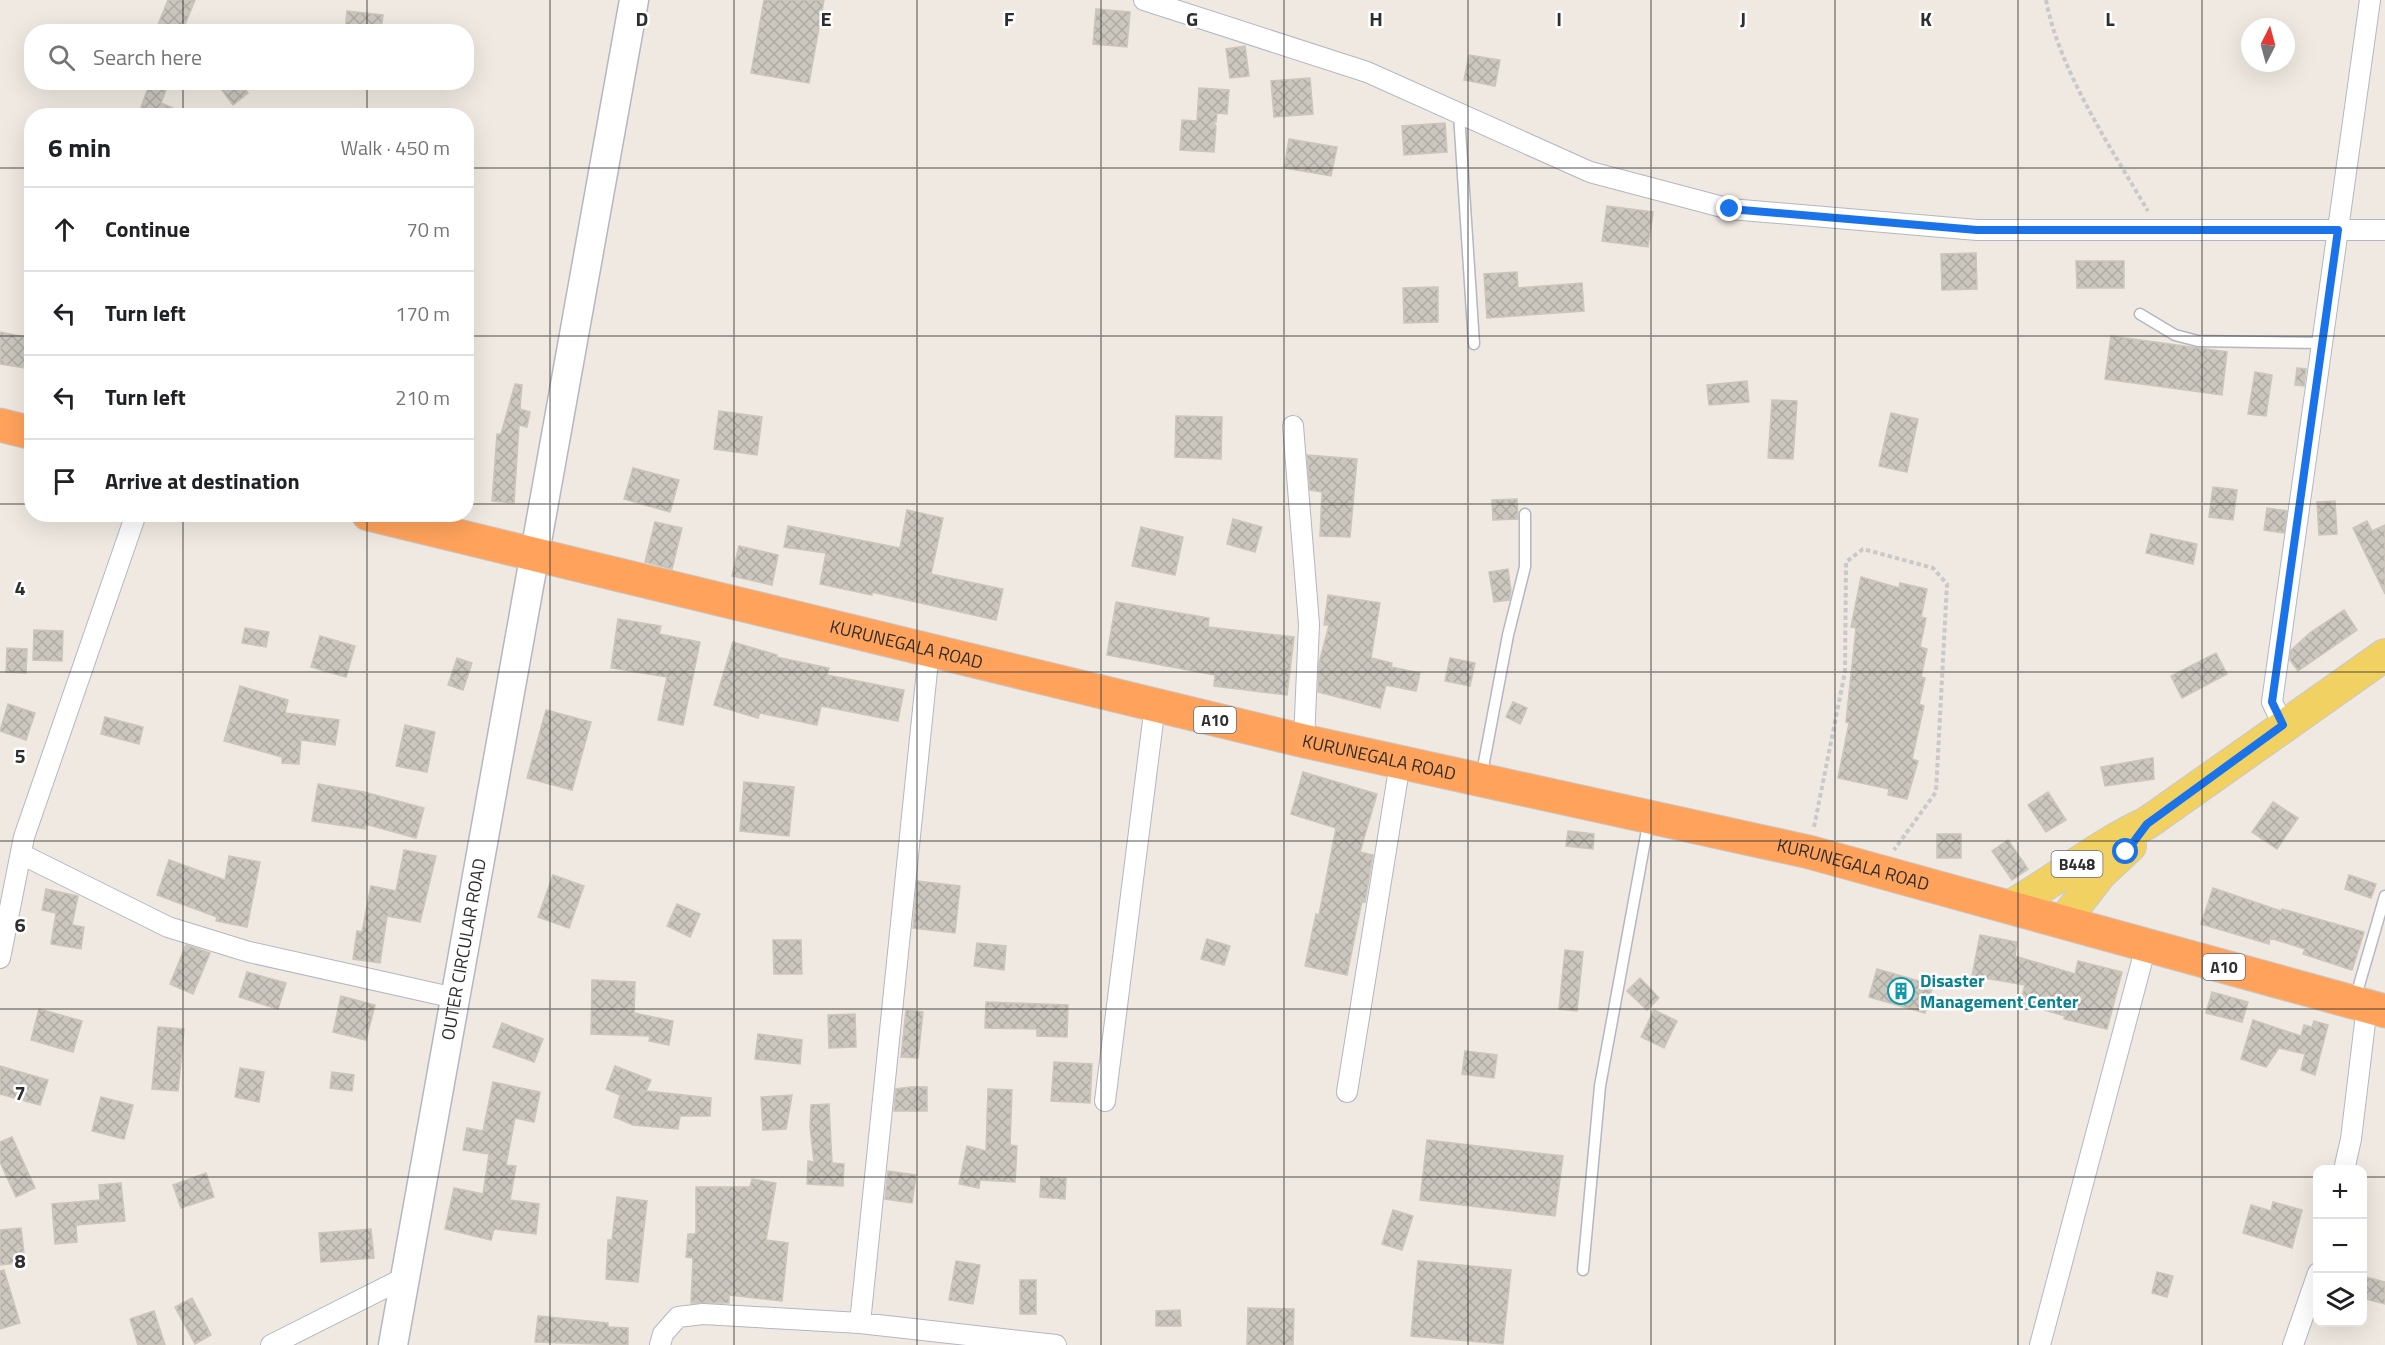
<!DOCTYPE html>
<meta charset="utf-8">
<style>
:root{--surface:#fff;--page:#f6f6f6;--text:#202124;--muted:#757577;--line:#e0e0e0}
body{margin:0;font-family:"Titillium Web",sans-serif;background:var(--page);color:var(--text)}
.controls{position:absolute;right:18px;bottom:18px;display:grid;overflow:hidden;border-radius:12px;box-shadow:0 6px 24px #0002}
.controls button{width:54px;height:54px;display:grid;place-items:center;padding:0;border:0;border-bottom:2px solid var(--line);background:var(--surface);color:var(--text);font:30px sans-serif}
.compass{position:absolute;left:2241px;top:18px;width:54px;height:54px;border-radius:50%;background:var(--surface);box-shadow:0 6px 24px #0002;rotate:6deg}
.stop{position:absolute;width:18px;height:18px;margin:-14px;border:4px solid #1a73e8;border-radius:50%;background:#fff}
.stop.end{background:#1a73e8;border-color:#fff;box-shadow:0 2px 6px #0008}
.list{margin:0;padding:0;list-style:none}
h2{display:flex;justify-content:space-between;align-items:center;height:78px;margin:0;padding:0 24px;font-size:26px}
h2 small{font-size:20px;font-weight:400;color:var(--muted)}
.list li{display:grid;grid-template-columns:39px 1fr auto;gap:18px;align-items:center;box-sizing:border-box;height:84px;padding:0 24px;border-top:2px solid var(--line)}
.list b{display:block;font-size:22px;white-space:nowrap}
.list em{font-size:20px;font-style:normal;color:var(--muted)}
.icon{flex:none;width:33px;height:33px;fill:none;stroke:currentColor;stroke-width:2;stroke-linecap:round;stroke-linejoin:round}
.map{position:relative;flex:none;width:2385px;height:1345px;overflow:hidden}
.search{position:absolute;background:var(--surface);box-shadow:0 6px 24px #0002;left:24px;top:24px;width:450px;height:66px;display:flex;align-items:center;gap:15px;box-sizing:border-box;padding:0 21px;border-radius:24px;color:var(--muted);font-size:22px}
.panel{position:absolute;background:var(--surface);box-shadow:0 6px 24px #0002;left:24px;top:108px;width:450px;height:414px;border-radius:24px}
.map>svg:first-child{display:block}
.building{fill:url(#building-cross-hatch);stroke:#cbc5ba;stroke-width:1.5}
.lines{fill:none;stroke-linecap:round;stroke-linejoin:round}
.lane-casing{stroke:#b4b7c1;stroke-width:13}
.street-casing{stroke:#b4b7c1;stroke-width:22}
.secondary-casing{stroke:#b4b7c1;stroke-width:31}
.primary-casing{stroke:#c9c9c9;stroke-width:34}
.highway-casing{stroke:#c9c9c9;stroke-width:35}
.path{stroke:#c9c9c9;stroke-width:4;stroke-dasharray:4.5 3;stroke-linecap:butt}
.lane{stroke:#fff;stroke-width:10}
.street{stroke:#fff;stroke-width:20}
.secondary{stroke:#fff;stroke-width:28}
.primary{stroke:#f2d163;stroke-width:32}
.highway{stroke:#ffa35c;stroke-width:33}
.route{stroke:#1a73e8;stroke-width:8}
.grid{fill:none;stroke:#2e2e2e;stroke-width:1.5;stroke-opacity:0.55}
.labels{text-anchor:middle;stroke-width:5;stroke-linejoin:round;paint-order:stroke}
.shield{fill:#fff;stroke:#6d6d6d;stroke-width:1.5}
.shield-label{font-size:16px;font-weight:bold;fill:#2e2e2e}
.street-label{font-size:18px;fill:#2e2e2e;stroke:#fff}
.culture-label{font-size:18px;font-weight:bold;fill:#0d838f;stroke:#fff;text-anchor:start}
.grid-label{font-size:20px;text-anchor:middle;font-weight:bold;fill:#2e2e2e;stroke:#fff;stroke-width:5;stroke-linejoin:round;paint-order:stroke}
</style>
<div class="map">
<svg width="2385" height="1345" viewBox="0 0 2385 1345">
<defs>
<pattern id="building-cross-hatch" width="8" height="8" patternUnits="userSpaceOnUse" patternTransform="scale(1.5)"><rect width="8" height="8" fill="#cbc7bf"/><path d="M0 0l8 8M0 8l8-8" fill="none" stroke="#afaba4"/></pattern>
</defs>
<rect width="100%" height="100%" fill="#efe9e1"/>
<!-- building -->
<path class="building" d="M168,0H195L182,32H155Z
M764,0H824L809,83L751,73Z
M1096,9L1130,12L1127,47L1093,44Z
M347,11L383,15L381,32H345Z
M1245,46L1249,76L1230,78L1226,49Z
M1469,55L1500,60L1495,86L1464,80Z
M1310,78L1313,114L1274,117L1271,81Z
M150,82H169L161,103L191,116H138Z
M216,82H240L248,93L233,105Z
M1199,88L1229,90L1227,114L1217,113L1216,122H1213L1216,126L1214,152L1180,150L1182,120L1197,121Z
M1445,123L1447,152L1404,155L1402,126Z
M1289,139L1337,147L1331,176L1284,168Z
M1607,206L1653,212L1648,247L1602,241Z
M1976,253L1977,289L1942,290L1941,254Z
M2076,261H2124V288H2077Z
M1517,272L1518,288L1582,283L1584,311L1487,318L1484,274Z
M1438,287V322L1404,323L1403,288Z
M0,332L32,338V369L0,364Z
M2111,336L2227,352L2222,395L2105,379Z
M2297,368L2306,369L2304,386L2295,385Z
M2255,372L2272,375L2266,416L2248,414Z
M1747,381L1749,402L1709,405L1707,385Z
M515,384L522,385L520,409L530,412L527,427L519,425L514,503L492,501L497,434H501Z
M1772,400L1797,401L1793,459L1768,458Z
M719,411L762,417L757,455L714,449Z
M1891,413L1918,419L1907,472L1879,466Z
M1176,416L1222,417L1221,459L1175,457Z
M1307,455L1357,459L1350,537L1320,536L1322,492L1310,490Z
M633,468L679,480L670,512L624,499Z
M2213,487L2237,490L2233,520L2209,517Z
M1517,499L1518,519L1493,520L1492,500Z
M2335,501L2337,534L2319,535L2317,502Z
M2267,508L2287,511L2284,533L2264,530Z
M907,510L943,518L931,574L1003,589L996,620L872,592V595L820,584L826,553L784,547L788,526L900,548Z
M1233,519L1262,527L1255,552L1227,544Z
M2367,521L2372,531L2385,525V594L2353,528Z
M655,522L682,528L672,569L645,562Z
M1141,527L1183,537L1175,575L1132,566Z
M2151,534L2197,544L2193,564L2146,553Z
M739,546L778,555L772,585L732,576Z
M1508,569L1511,591L1509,600L1494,602L1489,572Z
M1861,577L1899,588L1900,583L1927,589L1921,617L1926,618L1920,647L1927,649L1921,677L1925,678L1919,704L1924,706L1912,759L1918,761L1907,799L1888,795L1889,789L1838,778L1849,723L1846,722L1856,628L1851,627Z
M1328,595L1380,603L1371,658L1392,663L1391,667L1420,673L1416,691L1386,685L1380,708L1318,692L1319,663L1329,625H1324Z
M1116,602L1209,618L1208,627L1294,637L1287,695L1214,686L1215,675L1107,655Z
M2344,610L2357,630L2298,671L2290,660L2291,650L2311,632Z
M618,619L661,626L659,634L700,642L683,725L658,720L667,677L611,668Z
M245,628L269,632L266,647L242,643Z
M34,630L63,631L62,661L33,660Z
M320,636L355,646L346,677L311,667Z
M733,642L777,655L776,657L829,668L827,675L904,690L898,721L821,706L817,725L760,713L758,718L714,705Z
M7,648L27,649L26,673L6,672Z
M2216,653L2227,674L2182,698L2171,676Z
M457,658L472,663L463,690L448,685Z
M1450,658L1475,663L1470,686L1445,681Z
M240,686L288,700L285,713L339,720L335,745L301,740L299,764L282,763V757L224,741Z
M1513,702L1527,708L1520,724L1506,717Z
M8,704L35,713L26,740L0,731Z
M546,710L591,722L572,790L527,778Z
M105,717L143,727L139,744L101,734Z
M405,725L435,732L427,772L396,766Z
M2153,758L2154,779L2105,786L2101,767Z
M1303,772L1377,794L1360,852L1373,855L1365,902L1362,901L1347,975L1305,966L1316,914L1319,915L1336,828L1291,814Z
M744,782L794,787L789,836L740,831Z
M318,784L364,792L424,808L416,838L365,824V829L312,821Z
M2048,792L2066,820L2046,832L2028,805Z
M2273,802L2298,818L2277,849L2252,832Z
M1568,831L1594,834L1593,849L1566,846Z
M1937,834H1961V858H1937Z
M2008,840L2028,869L2012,880L1992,851Z
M404,850L436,856L420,922L387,916L380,963L353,959L357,931L362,932L371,886L396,891Z
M229,856L260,862L247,927L216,921L217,917L157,895L169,860L225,880Z
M553,875L584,886L569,928L538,917Z
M2349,875L2376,884L2371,898L2345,889Z
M917,881L960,886L955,933L913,928Z
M2213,888L2281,911L2282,909L2364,932L2352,970L2303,954L2305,949L2270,938L2269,944L2201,924Z
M46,889L78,896L72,925L84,927L81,949L51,944L56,913L42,910Z
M677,904L700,914L690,937L667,926Z
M1980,935L2017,942L2015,956L2075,974L2078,961L2122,972L2107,1029L2064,1019L2065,1016L2020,1003L2025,985L1972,976Z
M1207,939L1230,946L1224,965L1201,959Z
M773,940H801L802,974H774Z
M977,943L1006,946L1004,970L974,966Z
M186,945L210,953L193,994L170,984Z
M1565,950L1583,952L1577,1011L1559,1009Z
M1877,969L1933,985L1925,1013L1869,997Z
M247,972L286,983L278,1009L239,997Z
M1640,978L1659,998L1647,1010L1627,991Z
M592,980L635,982L634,1013L673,1021L669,1045L649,1041L650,1036L591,1034Z
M2212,992L2248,1002L2242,1022L2206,1013Z
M341,996L375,1005L366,1040L333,1032Z
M986,1002L1068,1005L1067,1037L1037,1036V1029L985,1028Z
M39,1009L82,1021L73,1052L31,1040Z
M906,1010L923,1012L918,1058L901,1057Z
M1654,1010L1677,1021L1664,1048L1641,1037Z
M855,1014L856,1047L829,1048L828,1015Z
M2253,1020L2301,1036L2304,1025L2312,1027L2314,1021L2328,1025L2315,1075L2301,1070L2305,1054L2279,1048L2266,1067L2241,1059Z
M502,1023L543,1039L534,1062L493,1047Z
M158,1027L184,1029L178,1091L152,1089Z
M758,1034L802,1040L800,1064L755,1059Z
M1465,1051L1497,1055L1494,1078L1462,1074Z
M1054,1062L1092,1064L1090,1103L1051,1101Z
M0,1066L48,1080L40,1105L0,1094Z
M615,1066L651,1080L646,1091L711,1098L710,1116H680L678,1129L633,1125L614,1117L620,1095L606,1089Z
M240,1068L264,1072L259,1102L235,1097Z
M332,1072L354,1075L352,1091L330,1088Z
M493,1082L540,1092L534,1122L515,1118L506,1165L516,1166L510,1200L539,1204L536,1234L494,1229L491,1240L445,1229L454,1188L483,1194L489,1154L463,1150L467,1128L483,1131Z
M910,1087H927V1111H894L896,1089Z
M988,1089L1012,1090L1010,1145L1017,1146L1015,1182L980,1180L979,1188L959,1184L967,1146L986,1151Z
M792,1095L786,1129L763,1130L761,1097Z
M101,1097L133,1105L124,1139L92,1131Z
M829,1104L832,1163L844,1164L843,1186L807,1184L808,1161L814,1162L810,1127L811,1105Z
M12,1137L35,1188L16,1197L0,1162V1142Z
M1427,1140L1563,1156L1555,1216L1420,1200Z
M888,1171L916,1175L912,1203L885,1199Z
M206,1173L214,1197L181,1208L173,1185Z
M1041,1177L1066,1178L1065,1199L1040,1197Z
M752,1179L776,1183L766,1240L788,1243L782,1301L729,1295V1303H691L693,1258L686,1257L688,1234H696V1187H750Z
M121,1183L125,1221L76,1225L77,1242L55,1244L52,1204L100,1200L99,1185Z
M617,1197L647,1201L638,1282L606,1279L608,1240H612Z
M2273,1202L2302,1210L2292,1248L2243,1233L2251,1205L2271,1211Z
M1393,1210L1413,1216L1402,1250L1382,1244Z
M21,1228L25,1262L0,1265V1230Z
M371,1229L374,1258L321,1262L319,1233Z
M956,1261L980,1265L973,1304L949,1300Z
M1418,1261L1511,1270L1503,1344L1411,1336Z
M4,1270L20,1323L0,1329V1271Z
M2157,1272L2173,1276L2167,1297L2152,1293Z
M2362,1276L2385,1282V1304L2362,1298Z
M1020,1280H1036V1314H1020Z
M192,1298L211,1335L195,1344L175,1307Z
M1248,1308L1294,1309L1293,1345H1247Z
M1180,1310L1181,1326H1156V1311Z
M154,1311L165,1345H138L130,1319Z
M538,1316L608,1323V1327L628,1328V1345L535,1342Z"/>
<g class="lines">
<defs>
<path id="lane" d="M1459,114L1474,344
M2140,314L2175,335L2198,341L2322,343
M1481,778L1508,635L1525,567V514
M2355,999L2385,896
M1583,1270L1600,1086L1649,819"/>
<path id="street" d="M1144,0L1367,72L1590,172L1730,209L1977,230H2385
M1293,426L1309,624L1304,741
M929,651L860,1323L1056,1345
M2283,725L2272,702L2370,0
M21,854L168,927L249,952L455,998
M0,958L24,837L136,514
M1347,1092L1400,763
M1105,1101L1155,705
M2344,1170L2351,1139L2367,1006
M271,1345L404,1278
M660,1345L663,1334L678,1317L703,1314L860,1323
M2040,1345L2146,946
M2293,1345L2318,1273"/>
<g id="secondary">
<path id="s1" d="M393,1345L634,0"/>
</g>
<path id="primary" d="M2009,907C2057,880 2097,846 2147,823L2385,655
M2063,922L2100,874L2130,846"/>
<g id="highway">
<path d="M0,425L32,433"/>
<path id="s2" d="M368,514L1304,741L1809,852L2385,1011"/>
</g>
</defs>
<!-- lane casing -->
<use href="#lane" class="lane-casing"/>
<!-- street casing -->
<use href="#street" class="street-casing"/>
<!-- secondary casing -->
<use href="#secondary" class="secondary-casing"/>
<!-- primary casing -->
<use href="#primary" class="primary-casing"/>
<!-- highway casing -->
<use href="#highway" class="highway-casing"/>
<!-- path -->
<path class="path" d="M2046,0C2059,70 2112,150 2148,211
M1814,827L1845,672L1846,562L1863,549L1933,568L1947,584L1936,792L1894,850"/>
<!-- lane -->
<use href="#lane" class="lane"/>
<!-- street -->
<use href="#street" class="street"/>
<!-- secondary -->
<use href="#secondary" class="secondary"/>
<!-- primary -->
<use href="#primary" class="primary"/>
<!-- highway -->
<use href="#highway" class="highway"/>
</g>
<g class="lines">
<!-- route -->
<path class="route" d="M1730,209L1977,230H2338L2272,702L2283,725L2147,824L2126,852"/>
</g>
<!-- grid -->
<path class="grid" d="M183,0V32M367,0V32M550,0V1345M734,0V1345M917,0V1345M1101,0V1345M1284,0V1345M1468,0V1345M1651,0V1345M1835,0V1345M2018,0V1345M2202,0V1345M183,82V116M367,82V116M0,168H32M466,168H2385M0,336H32M466,336H2385M0,504H32M466,504H2385M183,514V1345M367,514V1345M0,672H2385M0,841H2385M0,1009H2385M0,1177H2318M2362,1177H2385"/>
<!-- icons -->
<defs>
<symbol id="building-ring" viewBox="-11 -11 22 22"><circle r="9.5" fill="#fff" stroke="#0f9aa8" stroke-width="1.5"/><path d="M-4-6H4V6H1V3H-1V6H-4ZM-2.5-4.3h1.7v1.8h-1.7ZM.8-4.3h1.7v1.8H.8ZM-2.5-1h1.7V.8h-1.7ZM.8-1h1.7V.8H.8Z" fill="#0f9aa8"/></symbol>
</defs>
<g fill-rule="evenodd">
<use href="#building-ring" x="1886" y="976" width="30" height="30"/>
</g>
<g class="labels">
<!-- shield labels -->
<g class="shield">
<rect x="1194" y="707" width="42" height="26" rx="4.5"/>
<rect x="2051.5" y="851" width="51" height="26" rx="4.5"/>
<rect x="2203" y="954" width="42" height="26" rx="4.5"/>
</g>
<g class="shield-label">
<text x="1215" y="726">A10</text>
<text x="2077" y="870">B448</text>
<text x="2224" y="973">A10</text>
</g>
<!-- street labels -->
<g class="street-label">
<text dy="6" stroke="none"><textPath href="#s2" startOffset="554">KURUNEGALA ROAD</textPath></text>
<text dy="6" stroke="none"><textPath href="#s2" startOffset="1040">KURUNEGALA ROAD</textPath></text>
<text dy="6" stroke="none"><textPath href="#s2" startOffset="1526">KURUNEGALA ROAD</textPath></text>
<text dy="6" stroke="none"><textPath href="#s1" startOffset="402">OUTER CIRCULAR ROAD</textPath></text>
</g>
<!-- culture labels -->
<g class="culture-label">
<text x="1920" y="987">Disaster<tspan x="1920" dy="21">Management Center</tspan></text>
</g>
</g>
<g class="grid-label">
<text x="642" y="26">D</text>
<text x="826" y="26">E</text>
<text x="1009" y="26">F</text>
<text x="1192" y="26">G</text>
<text x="1376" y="26">H</text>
<text x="1559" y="26">I</text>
<text x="1743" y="26">J</text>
<text x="1926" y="26">K</text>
<text x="2110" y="26">L</text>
<text x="20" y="595">4</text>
<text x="20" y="763">5</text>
<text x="20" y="932">6</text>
<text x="20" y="1100">7</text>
<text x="20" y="1268">8</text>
</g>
</svg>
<div class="controls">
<button>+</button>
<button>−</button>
<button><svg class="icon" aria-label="layers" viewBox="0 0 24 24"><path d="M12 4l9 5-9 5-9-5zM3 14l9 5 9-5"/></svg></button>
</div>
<svg class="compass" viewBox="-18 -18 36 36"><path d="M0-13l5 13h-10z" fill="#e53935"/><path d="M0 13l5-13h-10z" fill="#757577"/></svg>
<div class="stop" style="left:2126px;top:852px"></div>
<div class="stop end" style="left:1730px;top:209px"></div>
<div class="search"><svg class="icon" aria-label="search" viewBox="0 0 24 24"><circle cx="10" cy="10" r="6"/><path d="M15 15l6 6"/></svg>Search here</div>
<section class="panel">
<h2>6 min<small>Walk · 450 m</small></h2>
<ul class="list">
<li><svg class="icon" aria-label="ahead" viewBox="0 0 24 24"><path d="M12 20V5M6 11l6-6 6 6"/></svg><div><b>Continue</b></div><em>70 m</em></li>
<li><svg class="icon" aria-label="left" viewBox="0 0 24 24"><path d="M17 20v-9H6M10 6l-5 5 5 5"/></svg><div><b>Turn left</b></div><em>170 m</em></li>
<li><svg class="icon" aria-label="left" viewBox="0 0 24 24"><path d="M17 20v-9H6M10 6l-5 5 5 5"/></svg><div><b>Turn left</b></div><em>210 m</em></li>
<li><svg class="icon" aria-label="arrive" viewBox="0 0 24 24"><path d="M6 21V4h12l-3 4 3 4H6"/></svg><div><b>Arrive at destination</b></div></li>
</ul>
</section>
</div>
